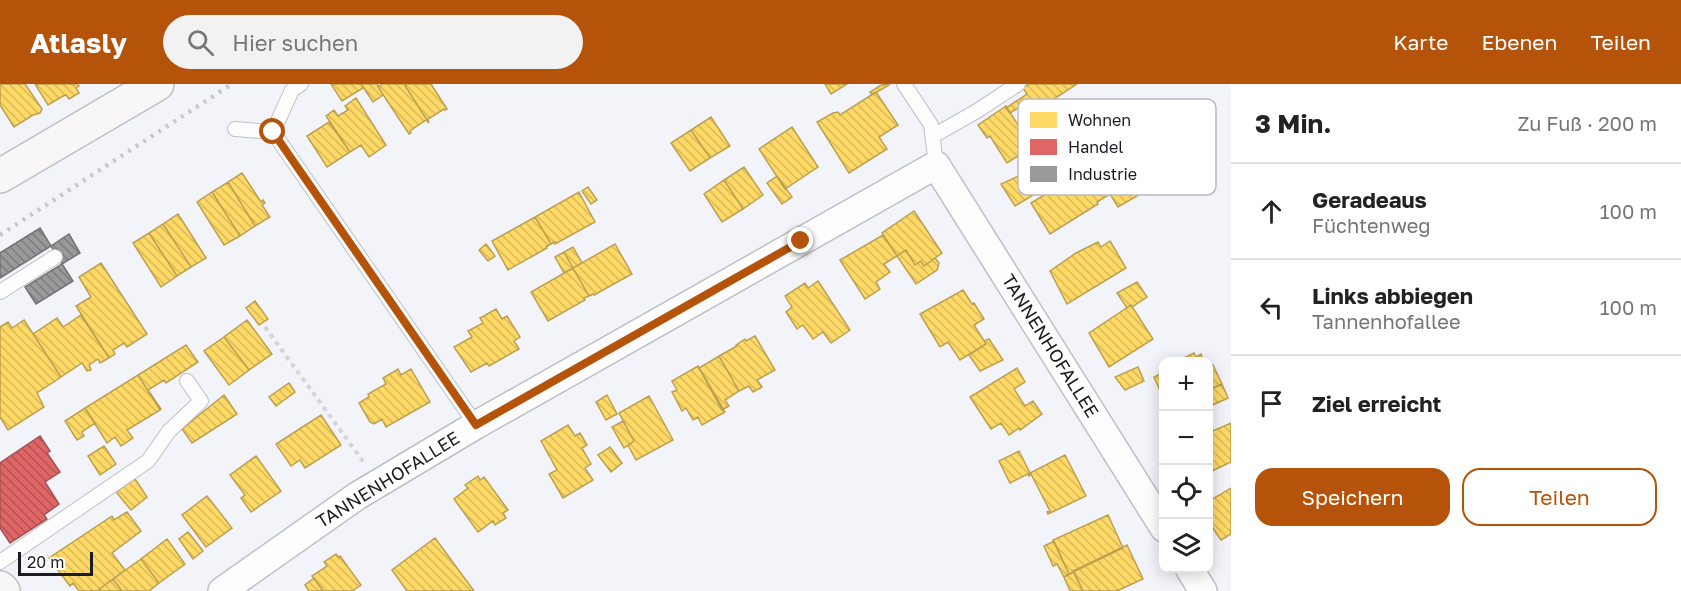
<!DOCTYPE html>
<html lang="de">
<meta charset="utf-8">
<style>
:root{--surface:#fff;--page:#f2f2f2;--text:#222;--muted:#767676;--line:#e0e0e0;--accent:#b45309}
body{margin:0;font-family:"Golos Text",sans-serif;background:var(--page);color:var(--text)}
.controls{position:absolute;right:18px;bottom:18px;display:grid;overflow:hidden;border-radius:12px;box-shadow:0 3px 15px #0003}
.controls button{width:54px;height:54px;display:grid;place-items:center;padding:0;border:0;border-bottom:2px solid var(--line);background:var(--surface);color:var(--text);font:30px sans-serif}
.scale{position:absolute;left:18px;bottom:15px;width:75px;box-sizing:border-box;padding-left:6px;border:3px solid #1b1c20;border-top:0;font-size:16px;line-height:21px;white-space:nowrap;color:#1b1c20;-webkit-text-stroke:4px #fff;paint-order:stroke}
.stop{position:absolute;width:18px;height:18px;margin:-14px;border:4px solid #b45309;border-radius:50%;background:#fff}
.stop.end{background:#b45309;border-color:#fff;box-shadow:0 2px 6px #0008}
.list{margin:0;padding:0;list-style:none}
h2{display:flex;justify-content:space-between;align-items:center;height:78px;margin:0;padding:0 24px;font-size:26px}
h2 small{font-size:20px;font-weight:400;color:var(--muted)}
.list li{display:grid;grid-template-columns:39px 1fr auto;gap:18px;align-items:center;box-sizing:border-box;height:96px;padding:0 24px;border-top:2px solid var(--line)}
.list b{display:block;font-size:22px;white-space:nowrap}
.list p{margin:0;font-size:20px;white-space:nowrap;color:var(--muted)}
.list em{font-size:20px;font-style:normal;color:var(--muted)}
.actions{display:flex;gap:12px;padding:18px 24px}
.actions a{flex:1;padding:14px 0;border:2px solid var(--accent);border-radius:18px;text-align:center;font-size:21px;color:var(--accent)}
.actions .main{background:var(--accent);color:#fff}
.icon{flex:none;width:33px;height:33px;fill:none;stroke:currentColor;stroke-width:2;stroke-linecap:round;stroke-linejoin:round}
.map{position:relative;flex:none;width:1231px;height:507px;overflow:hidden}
header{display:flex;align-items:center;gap:36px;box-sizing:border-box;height:84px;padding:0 30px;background:var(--accent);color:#fff}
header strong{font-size:28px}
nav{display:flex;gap:33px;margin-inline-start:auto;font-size:21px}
.search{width:420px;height:54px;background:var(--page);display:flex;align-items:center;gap:15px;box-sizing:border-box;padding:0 21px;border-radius:33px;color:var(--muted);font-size:22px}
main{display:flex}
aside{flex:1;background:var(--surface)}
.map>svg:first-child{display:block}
.homes{fill:url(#homes-back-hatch);stroke:#bba051;stroke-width:1.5}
.shops{fill:url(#shops-back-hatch);stroke:#a55051;stroke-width:1.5}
.industry{fill:url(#industry-back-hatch);stroke:#737475;stroke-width:1.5}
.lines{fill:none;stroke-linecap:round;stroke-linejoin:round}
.lane-casing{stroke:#bfc0c5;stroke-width:16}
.street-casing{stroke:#bfc0c5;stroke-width:30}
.secondary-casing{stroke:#bfc0c5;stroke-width:36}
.path{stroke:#d4d5d7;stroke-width:4;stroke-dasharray:4.5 4.5;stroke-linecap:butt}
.lane{stroke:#fdfdfe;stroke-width:14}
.street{stroke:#fdfdfe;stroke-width:27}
.secondary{stroke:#f8f6f6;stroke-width:33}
.rail{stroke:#c8c9ca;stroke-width:4.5;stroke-dasharray:3 6;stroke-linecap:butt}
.route{stroke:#b45309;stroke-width:8}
.labels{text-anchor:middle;stroke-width:6;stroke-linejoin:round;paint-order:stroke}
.street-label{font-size:18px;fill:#1b1c20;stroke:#fff}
.key{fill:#fff;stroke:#bbbbbc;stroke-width:1.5}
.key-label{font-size:16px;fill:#1b1c20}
</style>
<header>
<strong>Atlasly</strong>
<div class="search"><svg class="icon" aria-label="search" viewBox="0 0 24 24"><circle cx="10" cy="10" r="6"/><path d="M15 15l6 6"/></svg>Hier suchen</div>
<nav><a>Karte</a><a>Ebenen</a><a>Teilen</a></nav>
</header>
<main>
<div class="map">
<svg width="1231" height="507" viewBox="0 0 1231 507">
<defs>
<pattern id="homes-back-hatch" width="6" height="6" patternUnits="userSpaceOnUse" patternTransform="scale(1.5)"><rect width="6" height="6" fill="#ffd966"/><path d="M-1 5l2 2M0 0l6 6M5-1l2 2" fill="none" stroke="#daba58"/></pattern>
<pattern id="shops-back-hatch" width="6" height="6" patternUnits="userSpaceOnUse" patternTransform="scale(1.5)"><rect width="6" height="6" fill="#e06666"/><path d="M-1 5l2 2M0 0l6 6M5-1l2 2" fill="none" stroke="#b55354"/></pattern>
<pattern id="industry-back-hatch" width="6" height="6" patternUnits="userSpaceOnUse" patternTransform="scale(1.5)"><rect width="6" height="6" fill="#999"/><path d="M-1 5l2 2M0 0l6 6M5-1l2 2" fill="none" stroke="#7c7c7c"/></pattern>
</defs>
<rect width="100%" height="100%" fill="#f2f4fa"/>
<!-- homes -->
<path class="homes" d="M0,0H25L42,25L40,29L33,31L14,43L0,21Z
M35,0H77L79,2L76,4L79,9L69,15L66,11L63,12L48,21Z
M331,0H361L363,4L342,17Z
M361,0H377L383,11L373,18Z
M382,0H404L429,39L426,36L410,47L411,49L409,50L378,3Z
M404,0H431L447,25L445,26L444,25L428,35L429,39Z
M825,0H847L831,10Z
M883,0L889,1L872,11L870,8Z
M1029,0H1077L1037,26L1030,16L1010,29L1006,24L1027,10L1023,4Z
M876,8L898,41L879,53L887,65L849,89L817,38L833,29L838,28L840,31Z
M356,14L386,61L369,73L361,61L350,68L326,32L334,26L338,32L348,26L345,22Z
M1006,22L1032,63L1007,79L990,52L987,54L978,41Z
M711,33L730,62L710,74L691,46Z
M329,38L350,68L327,83L307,52Z
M792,43L818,83L785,105L759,65Z
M691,46L710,74L690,87L671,59Z
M1113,62L1142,109L1118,123L1110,110L1097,118L1098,120L1050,150L1031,119L1079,90L1080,91L1101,78L1096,70Z
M744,83L763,111L743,125L724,96Z
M242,89L261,118L263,116L265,119L262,121L270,133L255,142L228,98Z
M1023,90L1035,110L1015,122L1001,100Z
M777,92L792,113L782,120L767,99Z
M724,96L743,125L722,138L704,110Z
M228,98L255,142L240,152L212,108Z
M588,103L597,116L591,120L582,107Z
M212,108L240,152L224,161L197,118Z
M579,108L595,138L555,160V158L551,160L535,133Z
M914,127L942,169L924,182L921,177L915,181L906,166L897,172L882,149Z
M178,130L206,174L191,183L163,140Z
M535,133L551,160L546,163L547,164L508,186L492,157Z
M163,140L191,183L177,192L149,149Z
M149,149L177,192L161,203L133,159Z
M883,151L897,172L884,180L890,188L876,198L880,205L865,215L840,176Z
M1110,157L1126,184L1067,220L1050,187L1076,169L1098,158L1101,163Z
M486,160L495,172L488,177L479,166Z
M615,160L632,190L594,211L593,210L589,212L573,184Z
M573,163L582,179L573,184L564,168Z
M906,166L915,181L921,177L924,182L935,174L939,179L937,186L916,200L897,172Z
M564,168L573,184L564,189L555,173Z
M101,179L147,250L127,263L124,259L113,266L115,270L109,274L76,222L91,213L79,193Z
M573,184L589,212L584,214L585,216L548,237L531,208Z
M818,197L850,246L831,259L823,248L813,255L803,241L797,245L786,228L792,223L785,212L805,199L808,204Z
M1137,198L1147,213L1132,223L1131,221L1127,224L1117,209Z
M963,206L972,220L974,219L984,235L974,241L986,260L960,276L948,258L940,263L920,230Z
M255,217L268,235L259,241L246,224Z
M1131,221L1153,255L1109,283L1089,249Z
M496,225L502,235L507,232L520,253L514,257L519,265L489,282L487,279L471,288L454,263L472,253L468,247L483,239L480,234Z
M81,231L109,274L100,279L98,275L89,281L91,286L87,287L82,279L61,293L33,250L57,234L63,243Z
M24,236L61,293L37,309L44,323L8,346L0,333V243L8,238L12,244Z
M247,236L272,270L249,286L224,253Z
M755,252L775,286L757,296L762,303L753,308L749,302L739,307L719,272L737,262L736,261L745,255L746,257Z
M224,253L249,286L229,301L204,267Z
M989,255L1003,276L980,287L969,271L986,260L984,257Z
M186,261L198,278L166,299L164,296L148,306L161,325L160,326L138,291Z
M1194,269L1196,273L1201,270L1204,278H1176Z
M719,272L739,307L725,316L729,322L722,326L699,284Z
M1213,281L1222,300L1208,306V283Z
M698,282L725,328L702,341L698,333L693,336L686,324L682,327L672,308L677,306L672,297Z
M1138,283L1144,297L1125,306L1115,293Z
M1017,284L1025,298L1014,305L1025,322L1033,317L1042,330L1020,346L1019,344L1009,351L1001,339L991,345L970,313Z
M398,285L401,291L411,285L430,318L386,343L382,335L374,340L370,338L359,319L369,313L368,310L386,300L383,294Z
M1164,288V311H1162L1154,293Z
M138,291L160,326L127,346L133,354L121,362L115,353L107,359L85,324Z
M289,299L295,308L276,322L269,313Z
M1222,300L1228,314L1208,323V306Z
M224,311L237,330L192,359L182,345Z
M607,311L617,330L606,336L596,318Z
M649,312L673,356L636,376L628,361L634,357L619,329Z
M85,324L95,339L82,348L84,352L77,356L65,337Z
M321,331L341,361L305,384L300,376L291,382L276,360Z
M623,337L634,357L624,364L612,343Z
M1231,339V378L1208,389V349Z
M568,341L575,352L580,349L587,361L582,364L591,380L585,384L593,396L563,414L549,390L557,386L541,357Z
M104,362L116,380L100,391L88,372Z
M610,363L622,379L611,388L598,371Z
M1019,367L1030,389L1010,399L999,377Z
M1065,371L1086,412L1048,430L1047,428L1050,427L1031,390L1029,392L1028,390Z
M256,372L281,407L251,428L241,414L245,411L230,391Z
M478,392L480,396L484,393L508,426L503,429L506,434L495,441L493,437L478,448L454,415L468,404L465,401Z
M135,395L147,413L131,426L116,408Z
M1231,404V450L1221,456L1212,443L1210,445L1208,442V425L1212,423L1209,417Z
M207,412L232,444L206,463L182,431Z
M127,428L141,447L112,469L125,486L97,507H79L73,499L70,502L49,474L112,432L114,436Z
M1108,431L1123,464L1069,490L1053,456Z
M188,448L203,467L193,475L179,455Z
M435,454L474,507H407L392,486Z
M167,455L185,480L159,499L141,475Z
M1054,457L1069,490L1064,493L1057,480L1053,482L1044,462Z
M1127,461L1143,495L1117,507H1083L1073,487Z
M336,470L338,473L340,472L361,501L352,507H323L312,492L327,482L324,478Z
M141,475L159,499L149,507H122L113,495Z
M1074,488L1083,507H1070L1064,493Z
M314,494L323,507H309L305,501Z
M113,495L122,507H97Z"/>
<!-- shops -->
<path class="shops" d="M40,352L50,367L47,369L60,388L45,398L59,420L44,431L47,435L10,459L0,444V379Z"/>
<!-- industry -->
<path class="industry" d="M40,144L51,162L0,194V169Z
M69,150L80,169L62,180L51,162Z
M62,180L73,197L36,220L25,203Z"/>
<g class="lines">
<defs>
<path id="lane" d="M904,0L931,41L936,81
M235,45L273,48L292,6L301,0
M273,48L476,341
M933,52L977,27L1018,0
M0,208L55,173
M0,478L148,377L169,347L201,317L187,297"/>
<path id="street" d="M1189,484L1203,507
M222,507L357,412L476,341L936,81L1164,444"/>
<path id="secondary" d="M0,92L157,0
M0,504L3,507"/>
</defs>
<!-- lane casing -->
<use href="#lane" class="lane-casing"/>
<!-- street casing -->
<use href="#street" class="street-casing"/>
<!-- secondary casing -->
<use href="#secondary" class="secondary-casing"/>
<!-- path -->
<path class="path" d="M265,243L365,380"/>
<!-- lane -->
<use href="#lane" class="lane"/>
<!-- street -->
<use href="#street" class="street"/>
<!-- secondary -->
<use href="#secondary" class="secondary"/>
<!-- rail -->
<path class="rail" d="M0,151L232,0"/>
</g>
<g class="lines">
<!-- route -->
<path class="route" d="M273,48L476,341L801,157"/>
</g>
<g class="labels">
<!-- street labels -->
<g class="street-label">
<text transform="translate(1050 262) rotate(58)" y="6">TANNENHOFALLEE</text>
<text transform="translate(388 396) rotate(-32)" y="6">TANNENHOFALLEE</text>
</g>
</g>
<!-- legend -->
<rect x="1018" y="15" width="198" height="96" rx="9" class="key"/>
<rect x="1030" y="28" width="27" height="16" fill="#ffd966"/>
<rect x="1030" y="55" width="27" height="16" fill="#e06666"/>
<rect x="1030" y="82" width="27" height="16" fill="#999"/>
<g class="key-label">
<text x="1068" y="42">Wohnen</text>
<text x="1068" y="69">Handel</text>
<text x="1068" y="96">Industrie</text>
</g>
</svg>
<div class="controls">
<button>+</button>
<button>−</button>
<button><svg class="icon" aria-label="locate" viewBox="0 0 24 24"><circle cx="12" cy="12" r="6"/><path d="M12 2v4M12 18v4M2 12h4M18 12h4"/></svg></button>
<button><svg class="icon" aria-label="layers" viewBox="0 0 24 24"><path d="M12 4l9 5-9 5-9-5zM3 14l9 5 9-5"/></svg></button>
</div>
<div class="scale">20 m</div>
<div class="stop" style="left:273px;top:48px"></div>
<div class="stop end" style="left:801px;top:157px"></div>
</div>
<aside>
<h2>3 Min.<small>Zu Fuß · 200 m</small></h2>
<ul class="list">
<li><svg class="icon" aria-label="ahead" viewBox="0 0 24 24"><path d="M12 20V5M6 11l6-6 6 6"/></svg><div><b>Geradeaus</b><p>Füchtenweg</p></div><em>100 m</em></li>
<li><svg class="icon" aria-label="left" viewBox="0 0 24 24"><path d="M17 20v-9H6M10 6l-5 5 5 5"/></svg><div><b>Links abbiegen</b><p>Tannenhofallee</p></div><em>100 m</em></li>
<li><svg class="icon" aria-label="arrive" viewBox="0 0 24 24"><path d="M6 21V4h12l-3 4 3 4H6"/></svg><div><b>Ziel erreicht</b></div></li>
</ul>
<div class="actions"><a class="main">Speichern</a><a>Teilen</a></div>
</aside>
</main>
